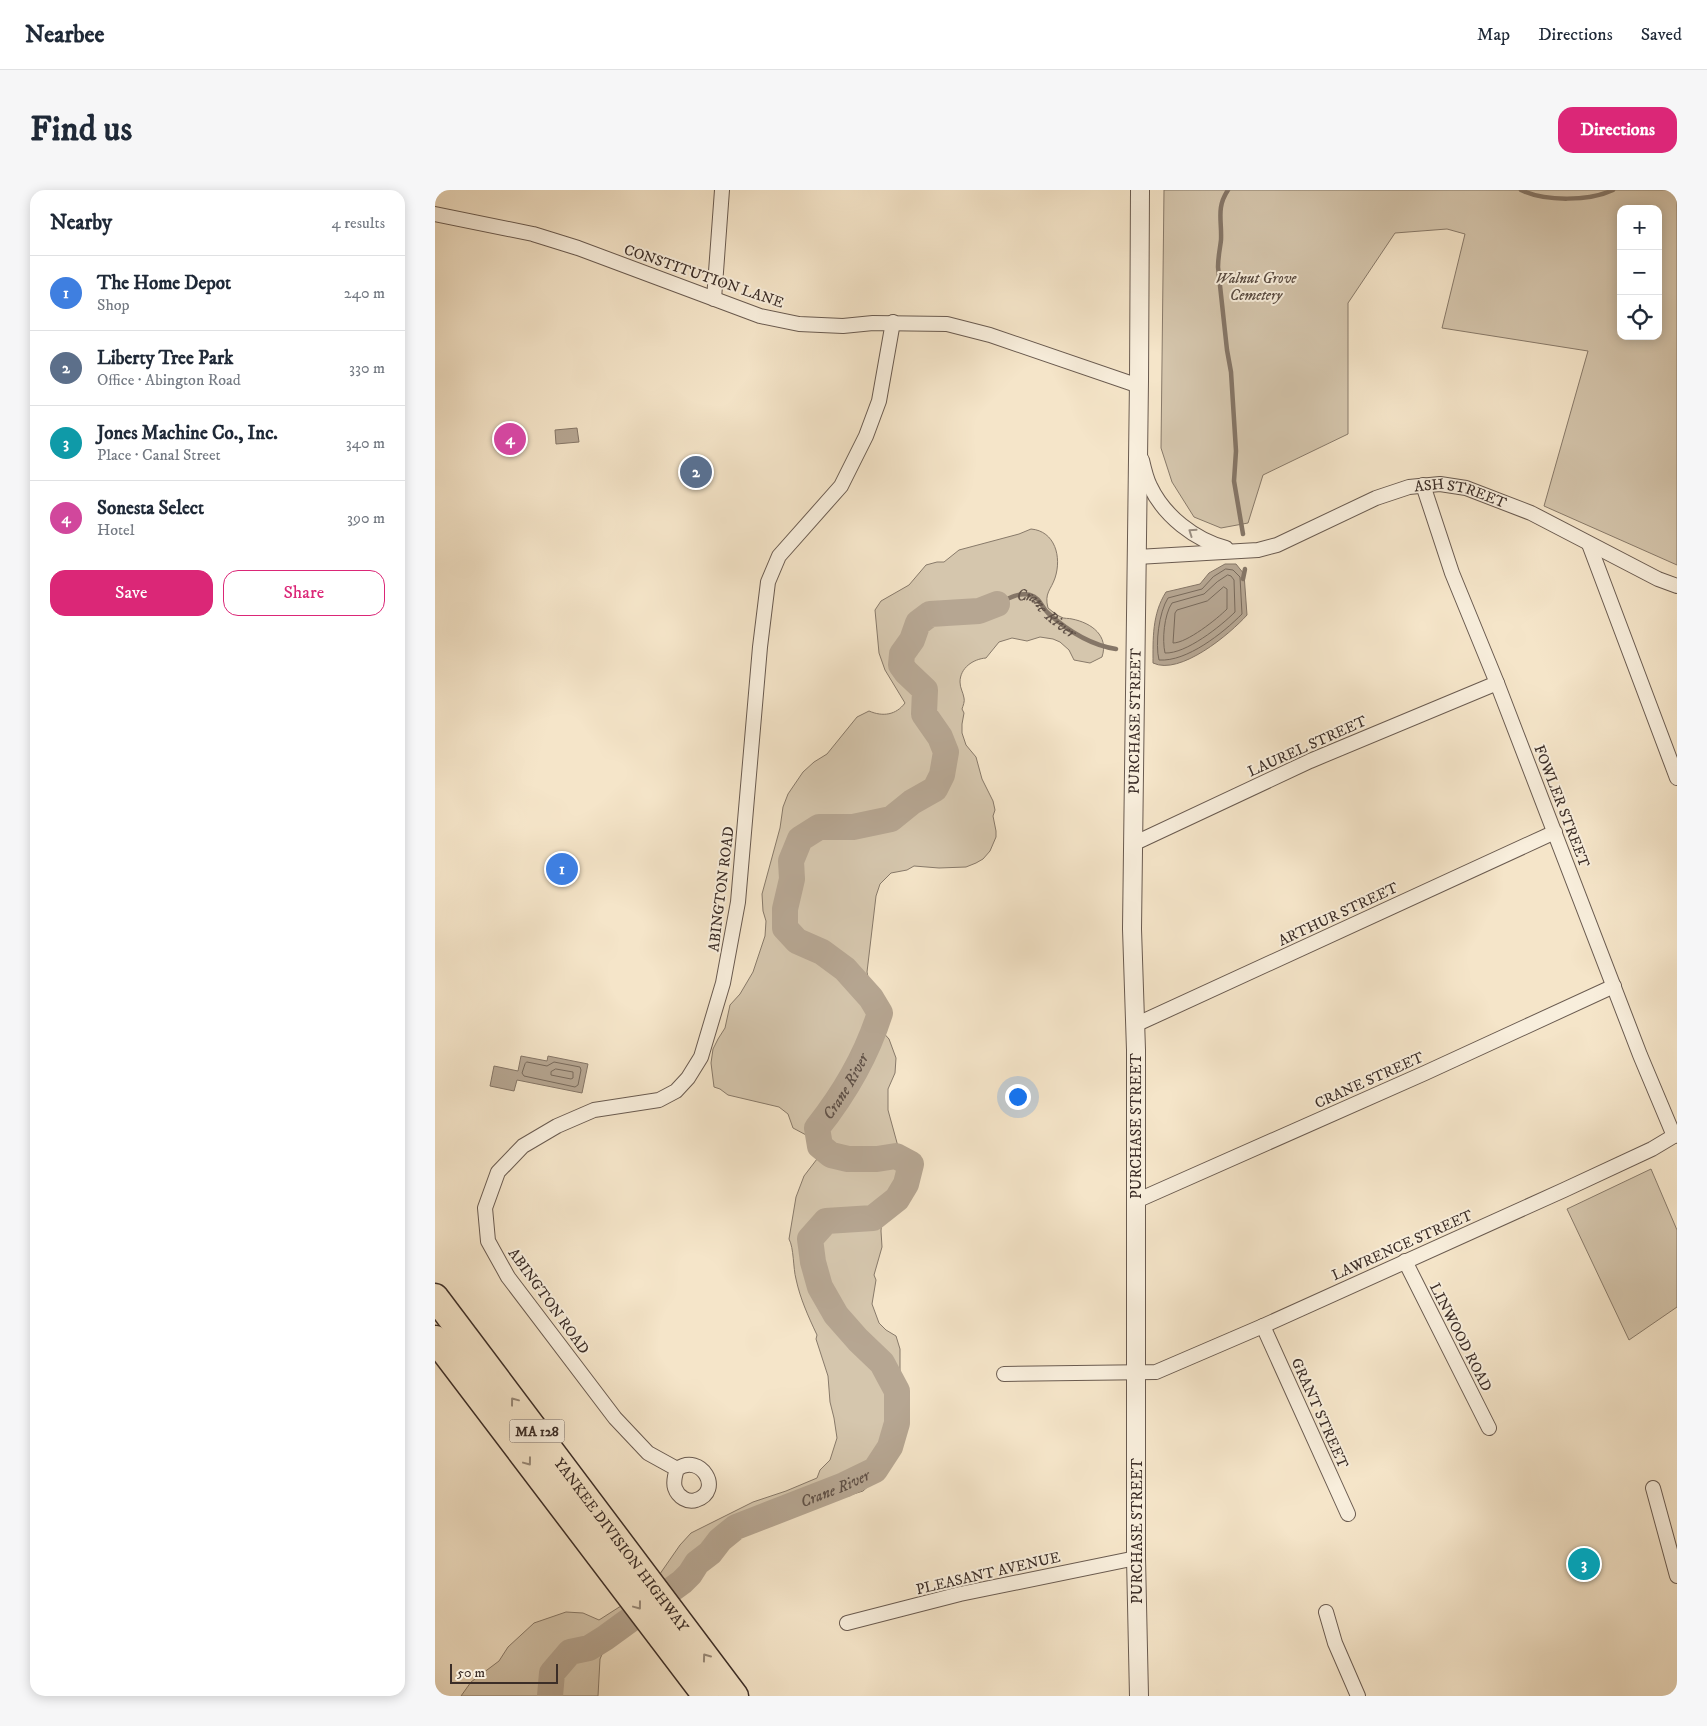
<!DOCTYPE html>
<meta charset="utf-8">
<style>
:root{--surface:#fff;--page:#f6f6f7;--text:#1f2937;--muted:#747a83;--line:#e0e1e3;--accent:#db2777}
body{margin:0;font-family:"IM FELL DW Pica",serif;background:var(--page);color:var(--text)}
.controls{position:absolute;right:15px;top:15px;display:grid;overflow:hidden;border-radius:10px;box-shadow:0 2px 12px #0003}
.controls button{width:45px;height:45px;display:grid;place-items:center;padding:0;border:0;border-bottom:1px solid var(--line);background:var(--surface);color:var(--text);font:25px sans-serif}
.scale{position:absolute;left:15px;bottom:12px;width:108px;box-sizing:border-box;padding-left:5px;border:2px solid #3b2d27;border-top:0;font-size:14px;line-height:18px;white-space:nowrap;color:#3b2d27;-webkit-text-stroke:4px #f8eedc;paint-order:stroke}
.you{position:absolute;left:582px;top:906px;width:18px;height:18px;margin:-12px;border:4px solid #fff;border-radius:50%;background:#1a73e8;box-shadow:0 0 0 8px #1a73e833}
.badge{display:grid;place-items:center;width:32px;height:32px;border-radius:50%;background:var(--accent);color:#fff;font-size:16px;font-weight:700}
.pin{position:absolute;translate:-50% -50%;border:2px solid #fff;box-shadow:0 1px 5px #0006}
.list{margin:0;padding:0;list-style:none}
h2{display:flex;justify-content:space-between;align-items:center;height:65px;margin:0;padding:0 20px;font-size:21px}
h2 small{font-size:16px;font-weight:400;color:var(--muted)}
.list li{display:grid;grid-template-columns:32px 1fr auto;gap:15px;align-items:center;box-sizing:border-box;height:75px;padding:0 20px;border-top:1px solid var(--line)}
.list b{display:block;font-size:19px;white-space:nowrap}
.list p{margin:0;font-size:16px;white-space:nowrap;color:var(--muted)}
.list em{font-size:16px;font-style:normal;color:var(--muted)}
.actions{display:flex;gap:10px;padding:15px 20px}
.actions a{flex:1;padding:11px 0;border:1px solid var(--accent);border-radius:15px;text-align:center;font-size:18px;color:var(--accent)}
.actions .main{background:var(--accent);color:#fff}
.icon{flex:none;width:28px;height:28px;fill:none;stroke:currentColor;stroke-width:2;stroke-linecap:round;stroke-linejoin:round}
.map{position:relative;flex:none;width:1242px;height:1506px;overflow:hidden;border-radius:15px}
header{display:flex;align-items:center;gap:30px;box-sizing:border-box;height:70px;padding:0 25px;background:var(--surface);border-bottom:1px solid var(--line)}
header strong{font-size:24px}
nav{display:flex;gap:28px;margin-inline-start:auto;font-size:18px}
.intro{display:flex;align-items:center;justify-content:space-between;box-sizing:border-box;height:120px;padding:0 30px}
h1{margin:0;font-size:35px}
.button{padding:12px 22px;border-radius:15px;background:var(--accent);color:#fff;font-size:18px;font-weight:700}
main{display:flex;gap:30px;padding:0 30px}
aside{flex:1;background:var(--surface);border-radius:15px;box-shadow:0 2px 12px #0003}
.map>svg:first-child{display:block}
.green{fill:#d5c6ad;stroke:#887a6a;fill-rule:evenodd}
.water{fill:#b6a692;stroke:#857667}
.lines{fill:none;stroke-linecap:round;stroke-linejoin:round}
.shore{stroke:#786a5c;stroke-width:1}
.stream{stroke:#857667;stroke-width:4.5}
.river{stroke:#b6a692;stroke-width:26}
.minor-casing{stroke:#6a5b50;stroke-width:16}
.tertiary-casing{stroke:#6a5b50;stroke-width:20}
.motorway-casing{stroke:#3b2d27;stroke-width:29}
.minor{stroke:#f8eedc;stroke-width:14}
.tertiary{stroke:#f8eedc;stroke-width:18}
.motorway{stroke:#f5e5c9;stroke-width:26}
.oneway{stroke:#9a8e82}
.oneway2{stroke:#988978}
.labels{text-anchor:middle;stroke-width:4;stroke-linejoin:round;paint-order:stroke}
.shield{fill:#f8eedc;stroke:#74675d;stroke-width:1}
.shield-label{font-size:14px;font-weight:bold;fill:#3b2d27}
.street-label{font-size:15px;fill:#3b2d27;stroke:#f8eedc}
.park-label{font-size:15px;font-style:italic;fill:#5a4c42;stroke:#f8eedc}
.water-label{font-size:16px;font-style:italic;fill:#605147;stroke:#f8eedc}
</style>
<header>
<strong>Nearbee</strong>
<nav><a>Map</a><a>Directions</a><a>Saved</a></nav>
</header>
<div class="intro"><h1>Find us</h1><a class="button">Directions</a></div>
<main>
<aside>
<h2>Nearby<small>4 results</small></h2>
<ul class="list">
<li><span class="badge" style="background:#3f7fe0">1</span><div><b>The Home Depot</b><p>Shop</p></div><em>240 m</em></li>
<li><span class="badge" style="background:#5c6f8a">2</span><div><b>Liberty Tree Park</b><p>Office · Abington Road</p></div><em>330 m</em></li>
<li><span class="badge" style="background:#0f9aa8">3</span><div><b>Jones Machine Co., Inc.</b><p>Place · Canal Street</p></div><em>340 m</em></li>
<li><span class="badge" style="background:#d1479c">4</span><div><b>Sonesta Select</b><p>Hotel</p></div><em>390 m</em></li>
</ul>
<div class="actions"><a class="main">Save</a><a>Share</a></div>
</aside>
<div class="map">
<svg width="1242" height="1506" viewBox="0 0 1242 1506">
<rect width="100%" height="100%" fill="#f5e5c9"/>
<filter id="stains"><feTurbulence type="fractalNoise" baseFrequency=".004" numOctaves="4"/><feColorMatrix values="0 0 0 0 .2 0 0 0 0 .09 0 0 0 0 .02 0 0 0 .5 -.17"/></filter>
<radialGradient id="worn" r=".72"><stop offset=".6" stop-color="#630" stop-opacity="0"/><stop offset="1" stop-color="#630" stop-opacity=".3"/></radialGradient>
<!-- green -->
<path class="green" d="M729,0H1242V375L1109,316L1153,161L1007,138L1030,44L1012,39L960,43L913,113V244L828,285L813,333L786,338L759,327L737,292L726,258ZM1186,19H1223V146H1186Z
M596,339C620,341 627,367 620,388C616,400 609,403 613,418C617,421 621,425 626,427C629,429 634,428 637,429C657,433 674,446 667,467L655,473L639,470L634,460L625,452L618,449L605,447L592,451L577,448L564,452L551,468C538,469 525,478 525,492C525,498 528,502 529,508C530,511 528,516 527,519L529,523L527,534V543L531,555L541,567L547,589L558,611L560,620L558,626L561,641V647L555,661L548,669L541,673L531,677L504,678L479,676L472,680L456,683L445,694L441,706L432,782L435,797L448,820L445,839L454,849L461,868L460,883L453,899V920L467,971L466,986L454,1005L447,1025L446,1041L447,1057L439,1085L441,1090L437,1114L444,1133L451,1140L461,1146L465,1159V1190L471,1217L470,1231L462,1261L448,1283L428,1301L390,1313L348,1324L324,1333L302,1346L281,1361L268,1373L266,1381L261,1388L225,1411L207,1429L184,1440L172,1453L165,1469L163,1506H26L36,1492L64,1471L73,1457L99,1433L131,1422L148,1423L164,1430L200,1407L220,1391L245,1355L256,1343L318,1312L351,1301L382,1288L385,1280L395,1270L402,1248L399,1228L395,1212L393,1186L381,1149L382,1145C373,1126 365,1108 361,1089C358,1078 359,1058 354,1049L361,1007L369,986L382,969L383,955L373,946L358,938L353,924L344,917L293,905L285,899L279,897L276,873L278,859L283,849L290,838L295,815L305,804L318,782L330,746L331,731L328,721L327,704L345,638L348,617L353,604L368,582L379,572L392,564L422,527L434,521C448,527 461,525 470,513L450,480L444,463L440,420L446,411L474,395L491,375L502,372H509L524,360L584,344Z
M1216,979L1242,1040V1117L1194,1150L1132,1019Z"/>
<!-- water -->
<path class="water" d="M142,238L144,252L121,254L120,240Z
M790,374H801L809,384L812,425C795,444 745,486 718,473C718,449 717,424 731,402L765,394L774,383Z
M86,866L112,871L113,866L153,874L147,903L82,890L79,901L55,896L59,876L83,881Z"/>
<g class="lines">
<!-- shore -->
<path class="shore" d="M791,379L798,380L805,387L807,424C788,443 752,472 724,470C720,454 724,422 733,408L767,399L778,387Z
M793,385L796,386L799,390L800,422C786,436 751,464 730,463C727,450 729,425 737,413L769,404L782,392Z
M789,397L792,399V419C782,429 752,453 738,453L740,423L742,420L772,411Z
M92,872L112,876L119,872L145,877L146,880L143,895L140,897L89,886L87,883L90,874Z
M121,879L138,882V888L136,889L116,885V882Z"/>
<!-- stream -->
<g class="stream">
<path d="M793,0C781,18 787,30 786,50C785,59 783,67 783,77L792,160L796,182L801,261L799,291L808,344"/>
<path d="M1086,0C1110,12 1155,11 1178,0"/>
<path d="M808,389L810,379"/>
<path id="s1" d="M562,414C572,409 583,402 595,405C606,408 606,417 613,423C633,441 655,455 681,459"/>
</g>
<!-- river -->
<path class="river" id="s2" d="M115,1506L117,1483L135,1462L154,1458L170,1448L247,1392L255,1384L262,1373L275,1363L285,1350L301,1337L409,1295L440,1280L455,1257L462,1233V1201L447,1173L423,1150L401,1125L385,1097L378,1072L375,1049L391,1031L438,1028L462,1009L471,994L476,974L461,966L442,969H413L396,965L385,956L382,938C409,904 432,864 445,823L436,808L410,779L387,762L362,751L350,738V719L357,689L356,671L365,649L384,637H418L456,629L477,612L500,599L507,585L511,562L505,547L489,524L490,500L471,482L466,475L467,464L477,450L483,433L495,424L544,421L562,414"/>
<defs>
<g id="minor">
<path d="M0,24L98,44L143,58L325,126L364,134L408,136L438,133L512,134L555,145L704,196"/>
<path d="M279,109L287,0"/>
<path d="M707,270C709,279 711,288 715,296C729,326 760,350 791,358"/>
<path d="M988,295L1017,383L1062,493L1205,865L1239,946"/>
<path d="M1154,354L1242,588"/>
<path id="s3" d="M702,367L823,360L842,355L941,308L974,297L1005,294L1031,298L1096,323L1223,389L1242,396"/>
<path d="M698,654L875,571L1062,493"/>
<path d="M700,835L1120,642"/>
<path d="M701,1011L990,883L1179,796"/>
<path d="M970,1071L1054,1238"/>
<path d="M828,1136L913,1324"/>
<path d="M569,1184L721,1182L828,1136L1129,1000L1217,959L1242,944"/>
<path d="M242,1279C240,1285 238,1292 240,1298C243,1307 253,1313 261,1310C289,1301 266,1262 242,1279L213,1263L180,1228L73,1087L53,1051L50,1018L63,982L88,956L122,936L159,920L224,910L241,901L253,888L266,867L288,793L303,712L325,457L333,392L344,366L406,296L431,246L444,211L458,132"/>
<path d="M1218,1298L1242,1386"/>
<path d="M891,1422L900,1453L923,1506"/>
<path d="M412,1433L525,1404L701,1368"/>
</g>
<g id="tertiary">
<path id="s4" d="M704,1506L701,1368V860L697,739L704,191L705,0"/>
</g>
<g id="motorway">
<path id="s5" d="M0,1107L300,1506"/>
<path d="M0,1149L271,1506"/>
</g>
</defs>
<!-- minor casing -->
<use href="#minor" class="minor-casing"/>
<!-- tertiary casing -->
<use href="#tertiary" class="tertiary-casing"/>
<!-- motorway casing -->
<use href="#motorway" class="motorway-casing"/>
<!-- minor -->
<use href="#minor" class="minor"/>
<!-- tertiary -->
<use href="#tertiary" class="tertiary"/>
<!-- motorway -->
<use href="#motorway" class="motorway"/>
</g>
<!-- one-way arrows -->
<defs><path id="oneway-chevron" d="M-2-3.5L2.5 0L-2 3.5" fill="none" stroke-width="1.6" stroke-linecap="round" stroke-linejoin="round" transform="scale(1.25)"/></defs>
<use class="oneway" href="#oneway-chevron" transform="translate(757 342) rotate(-145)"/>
<g class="oneway2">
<use href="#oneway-chevron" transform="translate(79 1211) rotate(-127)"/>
<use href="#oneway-chevron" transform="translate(93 1272) rotate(53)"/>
<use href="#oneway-chevron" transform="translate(203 1416) rotate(53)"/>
<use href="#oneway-chevron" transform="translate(271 1467) rotate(-126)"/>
</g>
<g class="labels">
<!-- shield labels -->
<rect class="shield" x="74.5" y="1229.5" width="55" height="23" rx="4"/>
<g class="shield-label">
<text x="102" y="1246">MA 128</text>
</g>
<!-- street labels -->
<g class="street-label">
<text transform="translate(269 86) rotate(19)" y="5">CONSTITUTION LANE</text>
<text dy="5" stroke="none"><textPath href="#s3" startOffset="338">ASH STREET</textPath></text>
<text dy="5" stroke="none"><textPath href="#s4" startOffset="975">PURCHASE STREET</textPath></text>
<text transform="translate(872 556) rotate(-24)" y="5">LAUREL STREET</text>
<text transform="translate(1127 616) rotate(69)" y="5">FOWLER STREET</text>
<text transform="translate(286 699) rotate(-83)" y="5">ABINGTON ROAD</text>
<text transform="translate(903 724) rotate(-25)" y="5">ARTHUR STREET</text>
<text transform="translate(934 890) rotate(-24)" y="5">CRANE STREET</text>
<text transform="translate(701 936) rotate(-90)" y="5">PURCHASE STREET</text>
<text transform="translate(967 1055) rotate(-24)" y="5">LAWRENCE STREET</text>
<text transform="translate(114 1111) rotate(54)" y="5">ABINGTON ROAD</text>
<text transform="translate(1026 1147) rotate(63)" y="5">LINWOOD ROAD</text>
<text transform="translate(885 1223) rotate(66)" y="5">GRANT STREET</text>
<text transform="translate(702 1341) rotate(-90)" y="5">PURCHASE STREET</text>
<text dy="5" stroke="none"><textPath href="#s5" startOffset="310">YANKEE DIVISION HIGHWAY</textPath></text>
<text transform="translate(553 1383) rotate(-13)" y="5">PLEASANT AVENUE</text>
</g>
<!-- park labels -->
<g class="park-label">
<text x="821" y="93">Walnut Grove<tspan x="821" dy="17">Cemetery</tspan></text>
</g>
<!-- water labels -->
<g class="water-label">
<text dy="6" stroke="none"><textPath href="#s1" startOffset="58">Crane River</textPath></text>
<text dy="6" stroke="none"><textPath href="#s2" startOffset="982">Crane River</textPath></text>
<text dy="6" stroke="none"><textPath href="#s2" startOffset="368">Crane River</textPath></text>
</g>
</g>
<rect width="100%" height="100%" filter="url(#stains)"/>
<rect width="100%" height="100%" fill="url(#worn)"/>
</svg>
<div class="controls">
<button>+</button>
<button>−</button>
<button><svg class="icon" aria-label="locate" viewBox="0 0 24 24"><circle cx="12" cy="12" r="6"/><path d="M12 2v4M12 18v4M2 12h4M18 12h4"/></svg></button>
</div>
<div class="scale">50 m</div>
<div class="you"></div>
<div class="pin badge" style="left:127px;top:679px;background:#3f7fe0">1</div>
<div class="pin badge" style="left:261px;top:282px;background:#5c6f8a">2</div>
<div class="pin badge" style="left:1149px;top:1374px;background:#0f9aa8">3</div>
<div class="pin badge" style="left:75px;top:249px;background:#d1479c">4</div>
</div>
</main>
